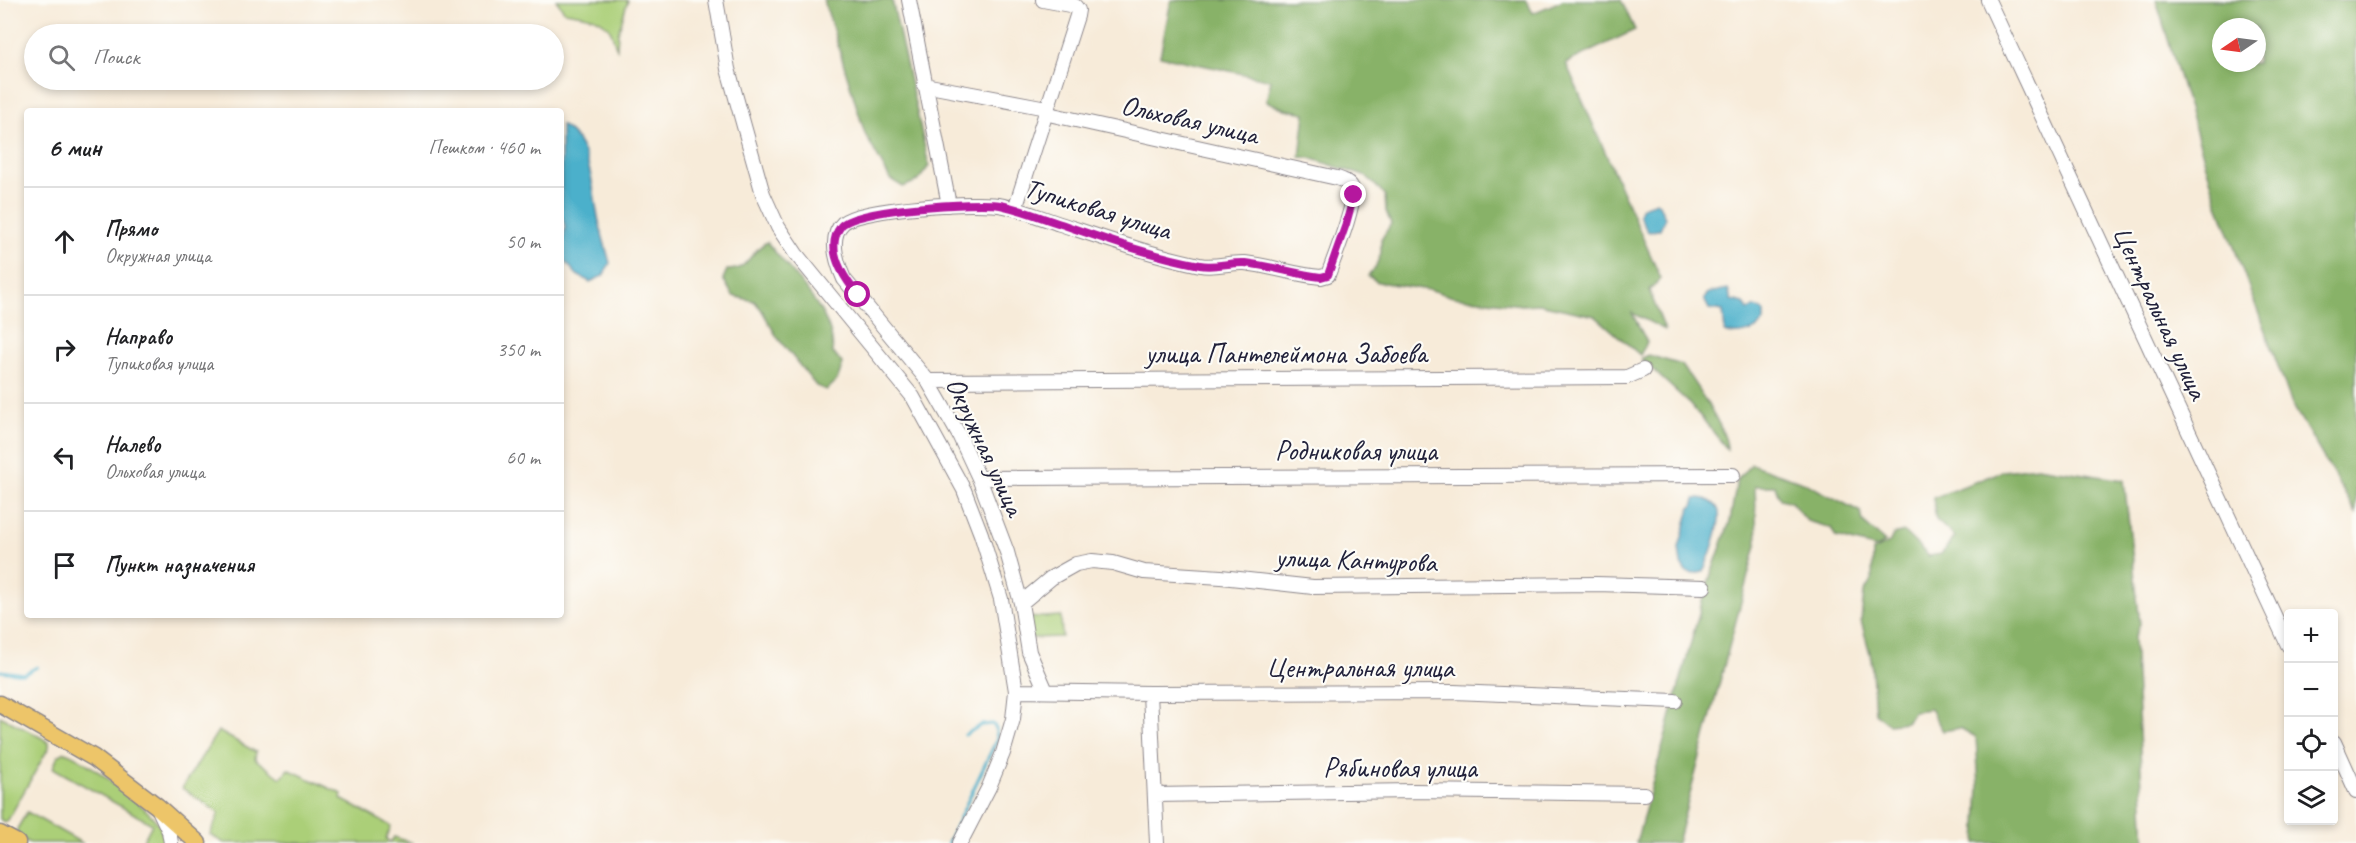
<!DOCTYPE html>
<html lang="ru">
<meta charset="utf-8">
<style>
:root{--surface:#fff;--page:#f2f2f2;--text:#202124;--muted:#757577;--line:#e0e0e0}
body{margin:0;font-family:Caveat,sans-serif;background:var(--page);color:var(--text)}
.controls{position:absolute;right:18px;bottom:18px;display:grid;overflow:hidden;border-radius:6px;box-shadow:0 3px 9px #0003}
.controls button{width:54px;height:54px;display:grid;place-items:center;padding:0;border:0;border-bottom:2px solid var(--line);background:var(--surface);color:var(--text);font:30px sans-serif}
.compass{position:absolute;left:2212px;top:18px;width:54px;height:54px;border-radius:50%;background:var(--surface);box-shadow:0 3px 9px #0003;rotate:257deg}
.stop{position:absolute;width:18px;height:18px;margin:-14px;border:4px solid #b5179e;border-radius:50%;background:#fff}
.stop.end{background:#b5179e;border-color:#fff;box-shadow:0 2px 6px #0008}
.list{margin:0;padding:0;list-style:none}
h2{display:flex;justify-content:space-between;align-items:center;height:78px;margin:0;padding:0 24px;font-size:26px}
h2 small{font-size:20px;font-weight:400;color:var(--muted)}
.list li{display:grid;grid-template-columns:39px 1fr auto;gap:18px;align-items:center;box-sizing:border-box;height:108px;padding:0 24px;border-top:2px solid var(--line)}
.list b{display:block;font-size:22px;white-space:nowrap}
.list p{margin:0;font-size:20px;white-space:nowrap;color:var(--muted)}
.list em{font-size:20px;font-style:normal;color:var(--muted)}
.icon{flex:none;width:33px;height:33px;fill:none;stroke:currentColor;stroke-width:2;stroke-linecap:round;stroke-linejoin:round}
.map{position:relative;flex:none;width:2356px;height:843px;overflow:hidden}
.search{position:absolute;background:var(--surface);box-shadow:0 3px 9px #0003;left:24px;top:24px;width:540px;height:66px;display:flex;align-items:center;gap:15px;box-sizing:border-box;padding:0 21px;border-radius:33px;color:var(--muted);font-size:22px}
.panel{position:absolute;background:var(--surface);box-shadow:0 3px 9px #0003;left:24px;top:108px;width:540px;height:510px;border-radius:6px}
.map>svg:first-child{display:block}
.green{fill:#abcf78;stroke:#66785a;stroke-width:1.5}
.forest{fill:#88b268;stroke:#556a52;stroke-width:1.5;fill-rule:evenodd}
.water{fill:#4cb0cb;stroke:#376983;stroke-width:1.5}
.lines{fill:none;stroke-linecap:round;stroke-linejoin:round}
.stream{stroke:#4cb0cb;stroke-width:3}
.minor-casing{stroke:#8c868a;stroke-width:16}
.major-casing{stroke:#8c868a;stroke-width:19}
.minor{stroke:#fff;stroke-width:14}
.major{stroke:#edc569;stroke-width:16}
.route{stroke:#b5179e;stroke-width:8}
.labels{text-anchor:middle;stroke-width:4.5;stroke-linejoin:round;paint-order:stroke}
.street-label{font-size:28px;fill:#22223b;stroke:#fdfcf7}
</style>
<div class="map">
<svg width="2356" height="843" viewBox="0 0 2356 843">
<rect width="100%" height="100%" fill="#fdfcf7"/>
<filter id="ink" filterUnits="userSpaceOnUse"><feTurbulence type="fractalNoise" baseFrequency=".0167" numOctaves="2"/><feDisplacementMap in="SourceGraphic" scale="12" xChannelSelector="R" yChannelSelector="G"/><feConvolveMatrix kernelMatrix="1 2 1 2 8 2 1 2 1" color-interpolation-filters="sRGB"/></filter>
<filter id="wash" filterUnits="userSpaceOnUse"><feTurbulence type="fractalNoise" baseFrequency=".008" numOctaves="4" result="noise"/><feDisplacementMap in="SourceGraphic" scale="24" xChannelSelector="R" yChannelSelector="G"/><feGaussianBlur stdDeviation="1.35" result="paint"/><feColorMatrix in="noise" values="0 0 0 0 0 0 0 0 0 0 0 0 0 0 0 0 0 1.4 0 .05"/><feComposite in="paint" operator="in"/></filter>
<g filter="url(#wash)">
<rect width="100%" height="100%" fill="#f7ebd9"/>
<!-- green -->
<path class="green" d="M556,0H628L618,33L617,49C613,42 614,36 610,30C600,15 581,15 565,12Z
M1061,616L1062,637L1030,638L1027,618Z
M0,716L42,738L49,743V747L8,820L4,822L0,819Z
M218,731L256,752L255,759L281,778L288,769L342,794L341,799L391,826L386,839L390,843L394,837L413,843H224L210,835L219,813L182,788Z
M65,752C83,757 145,806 156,821C161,827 164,835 164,843H142L152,824L53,768L58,756Z
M27,812L82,843H30C23,840 17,838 17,829Z"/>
<!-- forest -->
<path class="forest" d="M824,0H892L929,166L918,181L903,187L890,179L865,134Z
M1171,0H1526L1533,13L1563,0H1621L1635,30L1566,63L1661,279L1649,290L1665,330L1632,313L1647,342L1640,355L1595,316L1539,304L1522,305L1453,297L1435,291L1378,282L1368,276L1375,268L1381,253V240L1391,224L1386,211L1385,195L1367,177L1310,158L1300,157L1305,113L1285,109L1266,101L1271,80L1160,56Z
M2156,0H2356V513L2292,404L2217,201ZM2221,27H2257V63H2221Z
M767,242C788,269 838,317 832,352L842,363C840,376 837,383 826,390L816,386L777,337L761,309L754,301L733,296L723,279L727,270C750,270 749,251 767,242Z
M1648,355L1682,365C1693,382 1728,430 1727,449L1691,405L1641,359Z
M1751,464L1803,482L1861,512L1863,522L1885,542L1877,548L1836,537L1831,528L1807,521L1791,502L1780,499L1775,486H1755L1757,542L1677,843H1636L1705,591L1730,521L1737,480Z
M2037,467L2124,480L2140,624L2134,638L2145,843H1976L1979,787L1976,737L1960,728L1943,731L1930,709L1914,711L1906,722L1889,724L1875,713L1871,657L1861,621L1864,592L1872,580L1873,551L1889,543L1893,535L1904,532L1929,556L1941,554L1955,537L1936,520L1933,498L2003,471Z"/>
<!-- water -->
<path class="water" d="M561,125C591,143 592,185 598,217C601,232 606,248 610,263L603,276L590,282L577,275L561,257L565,227L561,213Z
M1656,202L1659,204L1665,218L1660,229L1650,232L1647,231L1639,214L1642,207Z
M1728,289L1731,300L1744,303L1748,310L1755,307L1764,311V321C1756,333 1738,337 1725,332L1723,311L1709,309L1704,299L1708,293Z
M1699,498C1706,498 1715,503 1718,509C1724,519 1708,561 1703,572L1694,574L1686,572L1681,564L1679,548L1690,508L1693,507L1695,499Z"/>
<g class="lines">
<!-- stream -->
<path class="stream" d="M0,671L24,674L37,667
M948,843L997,739L996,728L993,724L981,725L965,735"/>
</g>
</g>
<g filter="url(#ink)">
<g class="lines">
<defs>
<path id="minor" d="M716,0L728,69L763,194L778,227L796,254L913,397L964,490L981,534L1001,599L1016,691L1013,719L1003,753L989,787L960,843
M909,0L949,205
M1988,0L2288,645
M924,85L1041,107L1053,115L1337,178C1343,180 1349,182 1352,188C1358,199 1333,261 1328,275L1321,277C1295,275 1271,266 1245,263C1230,262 1215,268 1200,265C1152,255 1106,239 1060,224C1042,218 1023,210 1004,206C981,200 859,208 843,223C828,237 837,263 844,279L928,381L959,435L979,478L1007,552L1021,603L1029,652L1046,691
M1015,209L1077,16L1078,10L1075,6L1043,0
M928,381L1627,377L1643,370
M979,478L1733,475
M1021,603L1051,578L1076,564L1092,561L1113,563L1144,572L1221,577L1313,587L1596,584L1704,587
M1016,691L1150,693L1454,692L1675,701
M1150,693L1157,843
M2334,742L2356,791
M1155,795L1413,791L1645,794
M160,812L169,831L171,843"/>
<path id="major" d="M0,704L94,758L157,806L198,843
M0,834L17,843"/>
</defs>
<!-- minor casing -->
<use href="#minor" class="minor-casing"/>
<!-- major casing -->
<use href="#major" class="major-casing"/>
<!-- minor -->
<use href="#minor" class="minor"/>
<!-- major -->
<use href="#major" class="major"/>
</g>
</g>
<g class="lines" filter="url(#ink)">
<!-- route -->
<path class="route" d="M858,295C844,278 824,248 841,226C854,209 977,201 1000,205C1021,209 1041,218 1061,224C1107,240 1152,256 1200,265C1215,268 1230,262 1245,263C1271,266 1295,274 1321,277L1328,275L1346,224L1354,195"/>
</g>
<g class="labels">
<!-- street labels -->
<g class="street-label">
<text transform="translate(1190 119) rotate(13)" y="10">Ольховая улица</text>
<text transform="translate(1098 208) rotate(17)" y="10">Тупиковая улица</text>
<text transform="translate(2161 312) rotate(65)" y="10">Центральная улица</text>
<text x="1286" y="363">улица Пантелеймона Забоева</text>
<text transform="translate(986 446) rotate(65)" y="10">Окружная улица</text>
<text x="1356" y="460">Родниковая улица</text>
<text transform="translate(1356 559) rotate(2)" y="10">улица Кантурова</text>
<text x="1360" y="677">Центральная улица</text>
<text x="1400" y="777">Рябиновая улица</text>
</g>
</g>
</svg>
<div class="controls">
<button>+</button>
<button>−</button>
<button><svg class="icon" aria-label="locate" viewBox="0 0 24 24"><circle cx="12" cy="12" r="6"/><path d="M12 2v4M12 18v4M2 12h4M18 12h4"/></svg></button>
<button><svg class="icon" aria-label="layers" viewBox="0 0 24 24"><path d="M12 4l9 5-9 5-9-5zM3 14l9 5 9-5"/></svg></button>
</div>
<svg class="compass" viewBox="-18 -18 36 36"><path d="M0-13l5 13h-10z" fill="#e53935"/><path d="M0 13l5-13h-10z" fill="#757577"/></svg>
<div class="stop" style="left:858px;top:295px"></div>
<div class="stop end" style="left:1354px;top:195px"></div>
<div class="search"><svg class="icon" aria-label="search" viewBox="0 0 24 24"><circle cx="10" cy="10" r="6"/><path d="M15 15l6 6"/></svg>Поиск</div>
<section class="panel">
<h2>6 мин<small>Пешком · 460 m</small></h2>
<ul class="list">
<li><svg class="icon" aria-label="ahead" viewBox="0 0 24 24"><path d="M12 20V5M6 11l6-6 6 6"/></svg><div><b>Прямо</b><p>Окружная улица</p></div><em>50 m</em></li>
<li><svg class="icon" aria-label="right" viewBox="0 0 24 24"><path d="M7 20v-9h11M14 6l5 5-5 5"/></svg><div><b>Направо</b><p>Тупиковая улица</p></div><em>350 m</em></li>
<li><svg class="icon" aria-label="left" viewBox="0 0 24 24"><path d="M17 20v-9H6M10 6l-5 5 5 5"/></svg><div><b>Налево</b><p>Ольховая улица</p></div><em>60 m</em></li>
<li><svg class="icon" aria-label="arrive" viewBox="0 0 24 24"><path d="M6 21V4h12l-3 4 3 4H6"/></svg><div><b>Пункт назначения</b></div></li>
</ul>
</section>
</div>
